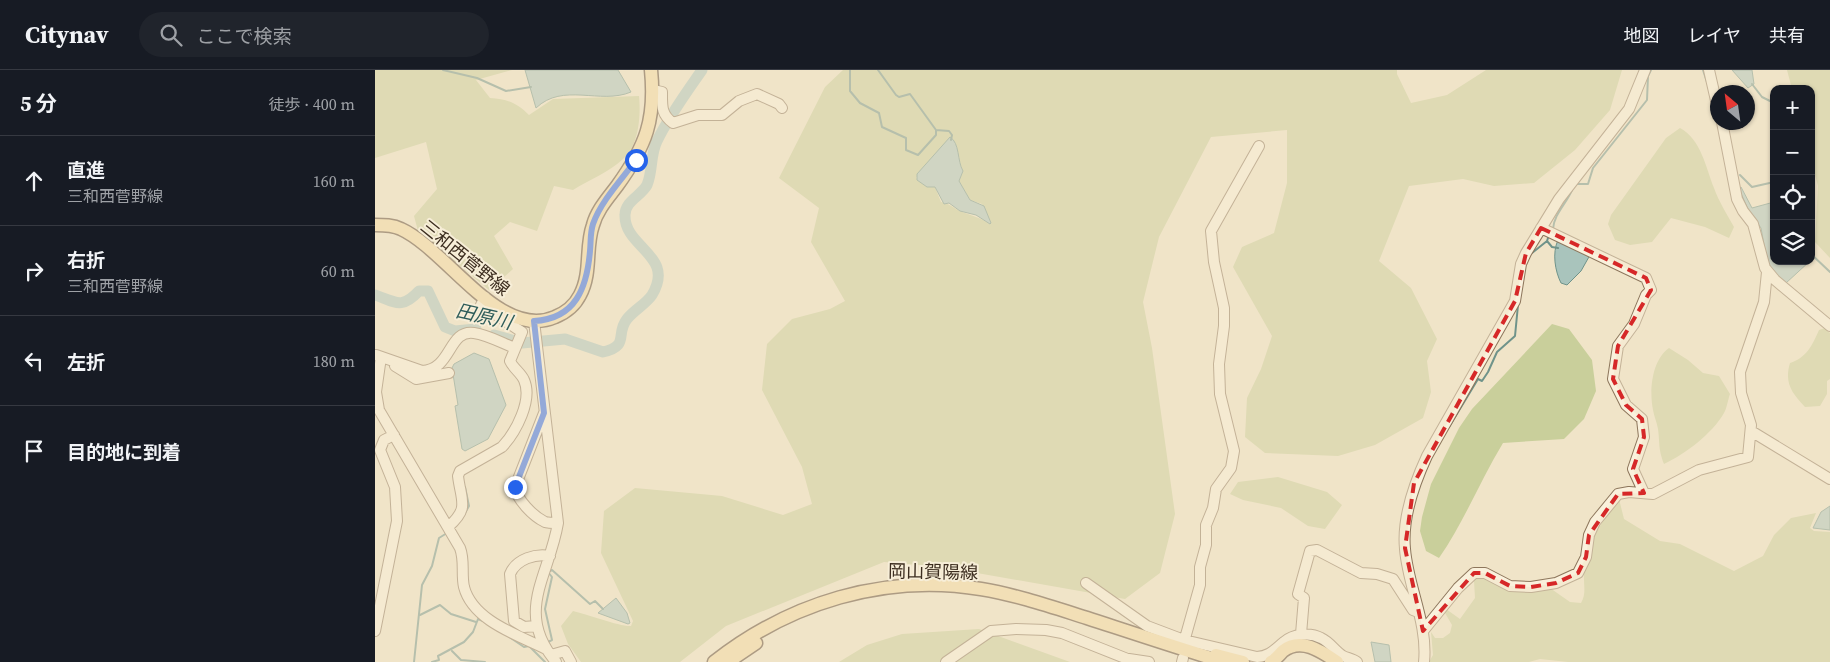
<!DOCTYPE html>
<html lang="ja">
<meta charset="utf-8">
<style>
:root{--surface:#171b24;--page:#20242c;--text:#f1f3f6;--muted:#9ea1a6;--line:#363941}
body{margin:0;font-family:"Source Serif 4","Noto Sans JP",serif;background:var(--page);color:var(--text)}
.controls{position:absolute;right:15px;top:15px;display:grid;overflow:hidden;border-radius:10px;box-shadow:0 1px 4px #0004}
.controls button{width:45px;height:45px;display:grid;place-items:center;padding:0;border:0;border-bottom:1px solid var(--line);background:var(--surface);color:var(--text);font:25px sans-serif}
.compass{position:absolute;left:1335px;top:15px;width:45px;height:45px;border-radius:50%;background:var(--surface);box-shadow:0 1px 4px #0004;rotate:331deg}
.stop{position:absolute;width:15px;height:15px;margin:-11px;border:4px solid #2563eb;border-radius:50%;background:#fff}
.stop.end{background:#2563eb;border-color:#fff;box-shadow:0 1px 5px #0008}
.list{margin:0;padding:0;list-style:none}
h2{display:flex;justify-content:space-between;align-items:center;height:65px;margin:0;padding:0 20px;font-size:21px}
h2 small{font-size:16px;font-weight:400;color:var(--muted)}
.list li{display:grid;grid-template-columns:32px 1fr auto;gap:15px;align-items:center;box-sizing:border-box;height:90px;padding:0 20px;border-top:1px solid var(--line)}
.list b{display:block;font-size:19px;white-space:nowrap}
.list p{margin:0;font-size:16px;white-space:nowrap;color:var(--muted)}
.list em{font-size:16px;font-style:normal;color:var(--muted)}
.icon{flex:none;width:28px;height:28px;fill:none;stroke:currentColor;stroke-width:2;stroke-linecap:round;stroke-linejoin:round}
.map{position:relative;flex:none;width:1455px;height:592px;overflow:hidden}
header{display:flex;align-items:center;gap:30px;box-sizing:border-box;height:70px;padding:0 25px;background:var(--surface);border-bottom:1px solid var(--line)}
header strong{font-size:24px}
nav{display:flex;gap:28px;margin-inline-start:auto;font-size:18px}
.search{width:350px;height:45px;background:var(--page);display:flex;align-items:center;gap:12px;box-sizing:border-box;padding:0 18px;border-radius:28px;color:var(--muted);font-size:19px}
main{display:flex}
aside{flex:1;background:var(--surface)}
.map>svg:first-child{display:block}
.green{fill:#c9cf9b;fill-rule:evenodd}
.water{fill:#a9c4bc;stroke:#6f938a}
.lines{fill:none;stroke-linecap:round;stroke-linejoin:round}
.stream{stroke:#6f938a;stroke-width:2}
.river{stroke:#a9c4bc;stroke-width:11}
.minor-casing{stroke:#8d765c;stroke-width:12}
.major-casing{stroke:#5b4430;stroke-width:15}
.minor{stroke:#faf1dc;stroke-width:10}
.major{stroke:#f3d9a0;stroke-width:12}
.route{stroke:#2563eb;stroke-width:6}
.marked{fill:none;stroke:#d62828;stroke-width:4;stroke-dasharray:10 6;stroke-linejoin:round}
.labels{text-anchor:middle;stroke-width:4;stroke-linejoin:round;paint-order:stroke}
.street-label{font-size:18px;fill:#3d2e20;stroke:#f7eed8}
.water-label{font-size:19px;font-style:italic;fill:#2f5d5a;stroke:#f7eed8}
</style>
<header>
<strong>Citynav</strong>
<div class="search"><svg class="icon" aria-label="search" viewBox="0 0 24 24"><circle cx="10" cy="10" r="6"/><path d="M15 15l6 6"/></svg>ここで検索</div>
<nav><a>地図</a><a>レイヤ</a><a>共有</a></nav>
</header>
<main>
<aside>
<h2>5 分<small>徒歩 · 400 m</small></h2>
<ul class="list">
<li><svg class="icon" aria-label="ahead" viewBox="0 0 24 24"><path d="M12 20V5M6 11l6-6 6 6"/></svg><div><b>直進</b><p>三和西菅野線</p></div><em>160 m</em></li>
<li><svg class="icon" aria-label="right" viewBox="0 0 24 24"><path d="M7 20v-9h11M14 6l5 5-5 5"/></svg><div><b>右折</b><p>三和西菅野線</p></div><em>60 m</em></li>
<li><svg class="icon" aria-label="left" viewBox="0 0 24 24"><path d="M17 20v-9H6M10 6l-5 5 5 5"/></svg><div><b>左折</b></div><em>180 m</em></li>
<li><svg class="icon" aria-label="arrive" viewBox="0 0 24 24"><path d="M6 21V4h12l-3 4 3 4H6"/></svg><div><b>目的地に到着</b></div></li>
</ul>
</aside>
<div class="map">
<svg width="1455" height="592" viewBox="0 0 1455 592">
<rect width="100%" height="100%" fill="#f0e4c8"/>
<!-- green -->
<path class="green" d="M0,0H137L101,10L115,28C132,29 142,33 154,45L178,29L264,26C266,45 264,76 248,89C234,102 214,110 198,120L179,116L162,161L135,152L119,166L138,199L114,220L43,161L39,146L62,119L51,72L0,88Z
M468,0H1022V4L1036,33L1072,25L1111,0H1247L1235,40L1200,80L1159,113L1119,116L1088,109L1034,116L1004,191L1036,218L1062,269L1052,291L1056,322L1048,348L1000,375L963,386L890,383L870,367L872,328L886,299L897,266L858,197L867,177L899,163L912,113V60L836,67L784,167L768,232L777,278L800,444L785,503L750,529L568,497L509,492L351,556L305,592H206L193,574L186,556L198,541C211,544 246,557 256,556L258,551L226,483L229,441L260,418L347,426L408,445L437,434L427,397L387,320L392,274L417,249L455,239L470,231L436,172L444,138L404,108L450,17ZM575,68C585,75 581,90 588,101L584,111L595,130L607,134L615,154C602,146 597,146 585,141C578,138 574,133 566,132L560,117L541,108Z
M1412,0H1455V188L1440,172L1443,116L1436,90V19H1417Z
M1305,58C1326,69 1331,98 1339,118C1344,132 1352,144 1359,157L1354,168L1330,157L1296,148L1277,172L1255,175L1240,170L1233,154L1236,145L1291,68Z
M1177,254L1194,259L1217,290L1221,321L1209,349L1189,369L1128,373C1105,411 1089,452 1064,488L1051,481L1045,461L1047,447L1056,414L1084,358L1097,339Z
M1450,258L1455,263V309L1452,311V324L1445,336L1430,337C1417,323 1409,313 1415,293C1431,288 1437,276 1444,260Z
M1294,278L1313,290L1328,303L1344,306L1355,324C1353,329 1352,338 1349,343C1337,364 1310,384 1289,394C1283,378 1285,374 1283,359C1282,353 1279,346 1278,340C1274,320 1277,290 1294,278Z
M903,407L952,422L967,435L950,459L933,456L906,438L868,430L855,424L863,412Z
M1244,429L1249,449L1285,471L1305,474L1359,501L1388,486L1399,465L1416,448L1441,443L1435,458L1439,461L1455,462V592H1193L1165,589L1154,592H1054L1058,585L1056,562L1060,568H1068L1075,563L1077,555L1070,543L1071,539L1085,549L1100,528L1099,511L1104,506C1139,519 1136,524 1175,518L1195,532L1206,533C1212,523 1208,513 1209,502C1213,473 1226,451 1244,429Z
M604,559L695,592H464L492,575L527,564Z"/>
<!-- water -->
<path class="water" d="M150,0H243L256,22C225,35 188,12 161,38Z
M1357,0H1377L1379,14L1373,18Z
M575,67C585,73 582,91 588,101L584,111L595,130L609,136L616,153L615,154L601,145L585,141L574,133L569,134L560,117H552L542,110V104Z
M1366,117L1377,138L1399,132V191H1435L1411,213L1400,204L1392,191L1386,158L1373,139L1364,119Z
M1183,170L1215,185L1206,201L1192,215L1186,213C1180,201 1177,183 1183,170Z
M99,283L114,289L131,335L113,369L90,381L87,379L80,336L83,335L77,298L79,294Z
M1455,436V460L1438,458L1446,442Z
M241,528L252,543L255,553L253,554L223,543Z
M996,572L1014,575L1016,592H1000Z"/>
<g class="lines">
<!-- stream -->
<path class="stream" d="M68,0L102,8L131,21L156,17
M475,0V21L485,33L504,43L507,57L531,68V80L543,85L561,65V60
M503,0L521,25L524,27L535,24L561,60L574,61L577,65L576,70
M1328,0L1332,12
M1377,14L1387,27L1399,33
M1339,38L1343,53
M1365,105L1377,117L1399,112
M1201,114H1213L1218,98L1272,30L1273,6L1276,0
M1178,159C1179,144 1191,134 1197,120
M1172,171L1177,177L1183,178
M1157,183L1172,171L1174,165
M1436,184L1455,202
M1074,357L1103,309L1107,311L1113,302L1122,282L1140,266L1143,235
M86,450L94,436L90,417
M45,545L65,535L76,544L101,552
M133,566L149,577L154,576L170,592
M173,572L177,570L170,539L177,507L173,502L177,500L215,534L220,531L228,539
M77,581L86,590L110,592
M39,592L47,515L57,496L64,468L72,463
M57,592L64,590L63,586L89,572L98,562L103,549L108,551"/>
<!-- river -->
<path class="river" d="M0,225C22,233 27,239 44,221H53L70,257L80,261L101,259
M119,265L147,273L190,269L228,282C255,276 240,264 252,249C259,240 271,234 277,225C301,185 249,178 250,145C250,131 266,126 272,115C278,101 275,85 282,71C294,46 311,23 327,0"/>
<defs>
<path id="minor" d="M1334,0L1342,35
M278,20L287,22C287,36 286,44 298,53L323,45H347L364,31L382,24L404,34L407,38
M1347,52L1362,129L1368,141L1378,154L1390,198L1400,210L1455,256
M1166,158L1271,208L1276,220L1271,225L1259,254L1243,276L1238,309L1251,335L1267,349L1269,367L1258,399L1269,423
M159,251L183,453C174,507 139,542 181,592
M1,285L47,301C77,300 73,259 99,263C113,265 127,273 140,278
M6,287L1,322L4,340L85,478C90,491 86,504 89,517C98,551 143,565 171,579
M20,296L41,309L74,303
M169,343L140,417C142,430 158,446 170,452C173,453 179,453 183,453
M1376,361L1455,409
M73,457C95,438 86,431 83,406L85,401L127,377C141,362 158,330 149,310C146,303 138,298 135,291L147,262L106,235L110,227
M711,513L772,556L809,570L882,587C895,586 899,580 909,572C918,564 935,562 946,568C955,572 960,581 968,586C972,588 978,589 982,592
M161,556L149,557L139,551L135,504C141,489 161,483 175,486
M0,561L22,451L20,417L5,380L9,370L19,365
M1048,561L1083,518L1099,503H1110L1135,516L1156,517L1181,513L1203,503L1211,487L1214,465L1220,452L1243,424L1254,422L1278,424L1324,400L1373,387L1376,355L1366,323L1365,302L1389,232L1392,202
M926,564L929,528L923,524L935,481L942,480L986,503L1002,504L1018,509L1038,540L1043,542
M807,579L825,515V497L831,475V455L838,438L841,419L856,398L859,381L845,324L844,294L849,256V238L839,192L836,161L884,76
M176,585L190,581L196,592
M754,589L774,592
M571,592L616,561L641,559L671,560L687,563L760,592
M807,592L808,588
M1049,592C1053,553 1033,517 1030,479C1027,448 1039,414 1052,386L1140,231L1146,194L1151,183L1184,129L1254,39L1270,0"/>
<path id="major" d="M0,155C9,155 18,155 26,159C72,180 125,271 180,247C190,243 200,235 205,225C217,203 210,177 218,155C222,140 233,128 242,116C271,76 281,49 276,0
M841,585L868,592
M339,592C414,533 510,503 606,519C642,525 677,537 712,548C758,563 803,578 849,592
M353,592L381,573
M896,592C901,589 904,585 908,581C926,567 946,581 962,592"/>
</defs>
<!-- minor casing -->
<use href="#minor" class="minor-casing"/>
<!-- major casing -->
<use href="#major" class="major-casing"/>
<!-- minor -->
<use href="#minor" class="minor"/>
<!-- major -->
<use href="#major" class="major"/>
</g>
<g class="lines">
<!-- route -->
<path class="route" d="M140,417L169,343L159,251C201,249 212,217 215,181C216,172 215,163 218,154C226,131 247,109 261,90"/>
</g>
<!-- marked area -->
<path d="M0 0H1455V592H0ZM1166,158L1271,208L1276,220L1243,276L1238,309L1251,335L1267,349L1269,367L1258,399L1269,423L1243,424L1214,465L1211,487L1203,503L1181,513L1156,517L1135,516L1110,503H1099L1048,561L1030,478L1039,413L1140,231L1151,183Z" fill="#f0e4c8" fill-opacity=".55" fill-rule="evenodd"/>
<path class="marked" d="M1166,158L1271,208L1276,220L1243,276L1238,309L1251,335L1267,349L1269,367L1258,399L1269,423L1243,424L1214,465L1211,487L1203,503L1181,513L1156,517L1135,516L1110,503H1099L1048,561L1030,478L1039,413L1140,231L1151,183Z"/>
<g class="labels">
<!-- street labels -->
<g class="street-label">
<text transform="translate(90 188) rotate(39)" y="6">三和西菅野線</text>
<text transform="translate(558 502) rotate(1)" y="6">岡山賀陽線</text>
</g>
<!-- water labels -->
<g class="water-label">
<text transform="translate(109 246) rotate(13)" y="7">田原川</text>
</g>
</g>
</svg>
<div class="controls">
<button>+</button>
<button>−</button>
<button><svg class="icon" aria-label="locate" viewBox="0 0 24 24"><circle cx="12" cy="12" r="6"/><path d="M12 2v4M12 18v4M2 12h4M18 12h4"/></svg></button>
<button><svg class="icon" aria-label="layers" viewBox="0 0 24 24"><path d="M12 4l9 5-9 5-9-5zM3 14l9 5 9-5"/></svg></button>
</div>
<svg class="compass" viewBox="-18 -18 36 36"><path d="M0-13l5 13h-10z" fill="#e53935"/><path d="M0 13l5-13h-10z" fill="#9ea1a6"/></svg>
<div class="stop" style="left:261px;top:90px"></div>
<div class="stop end" style="left:140px;top:417px"></div>
</div>
</main>
